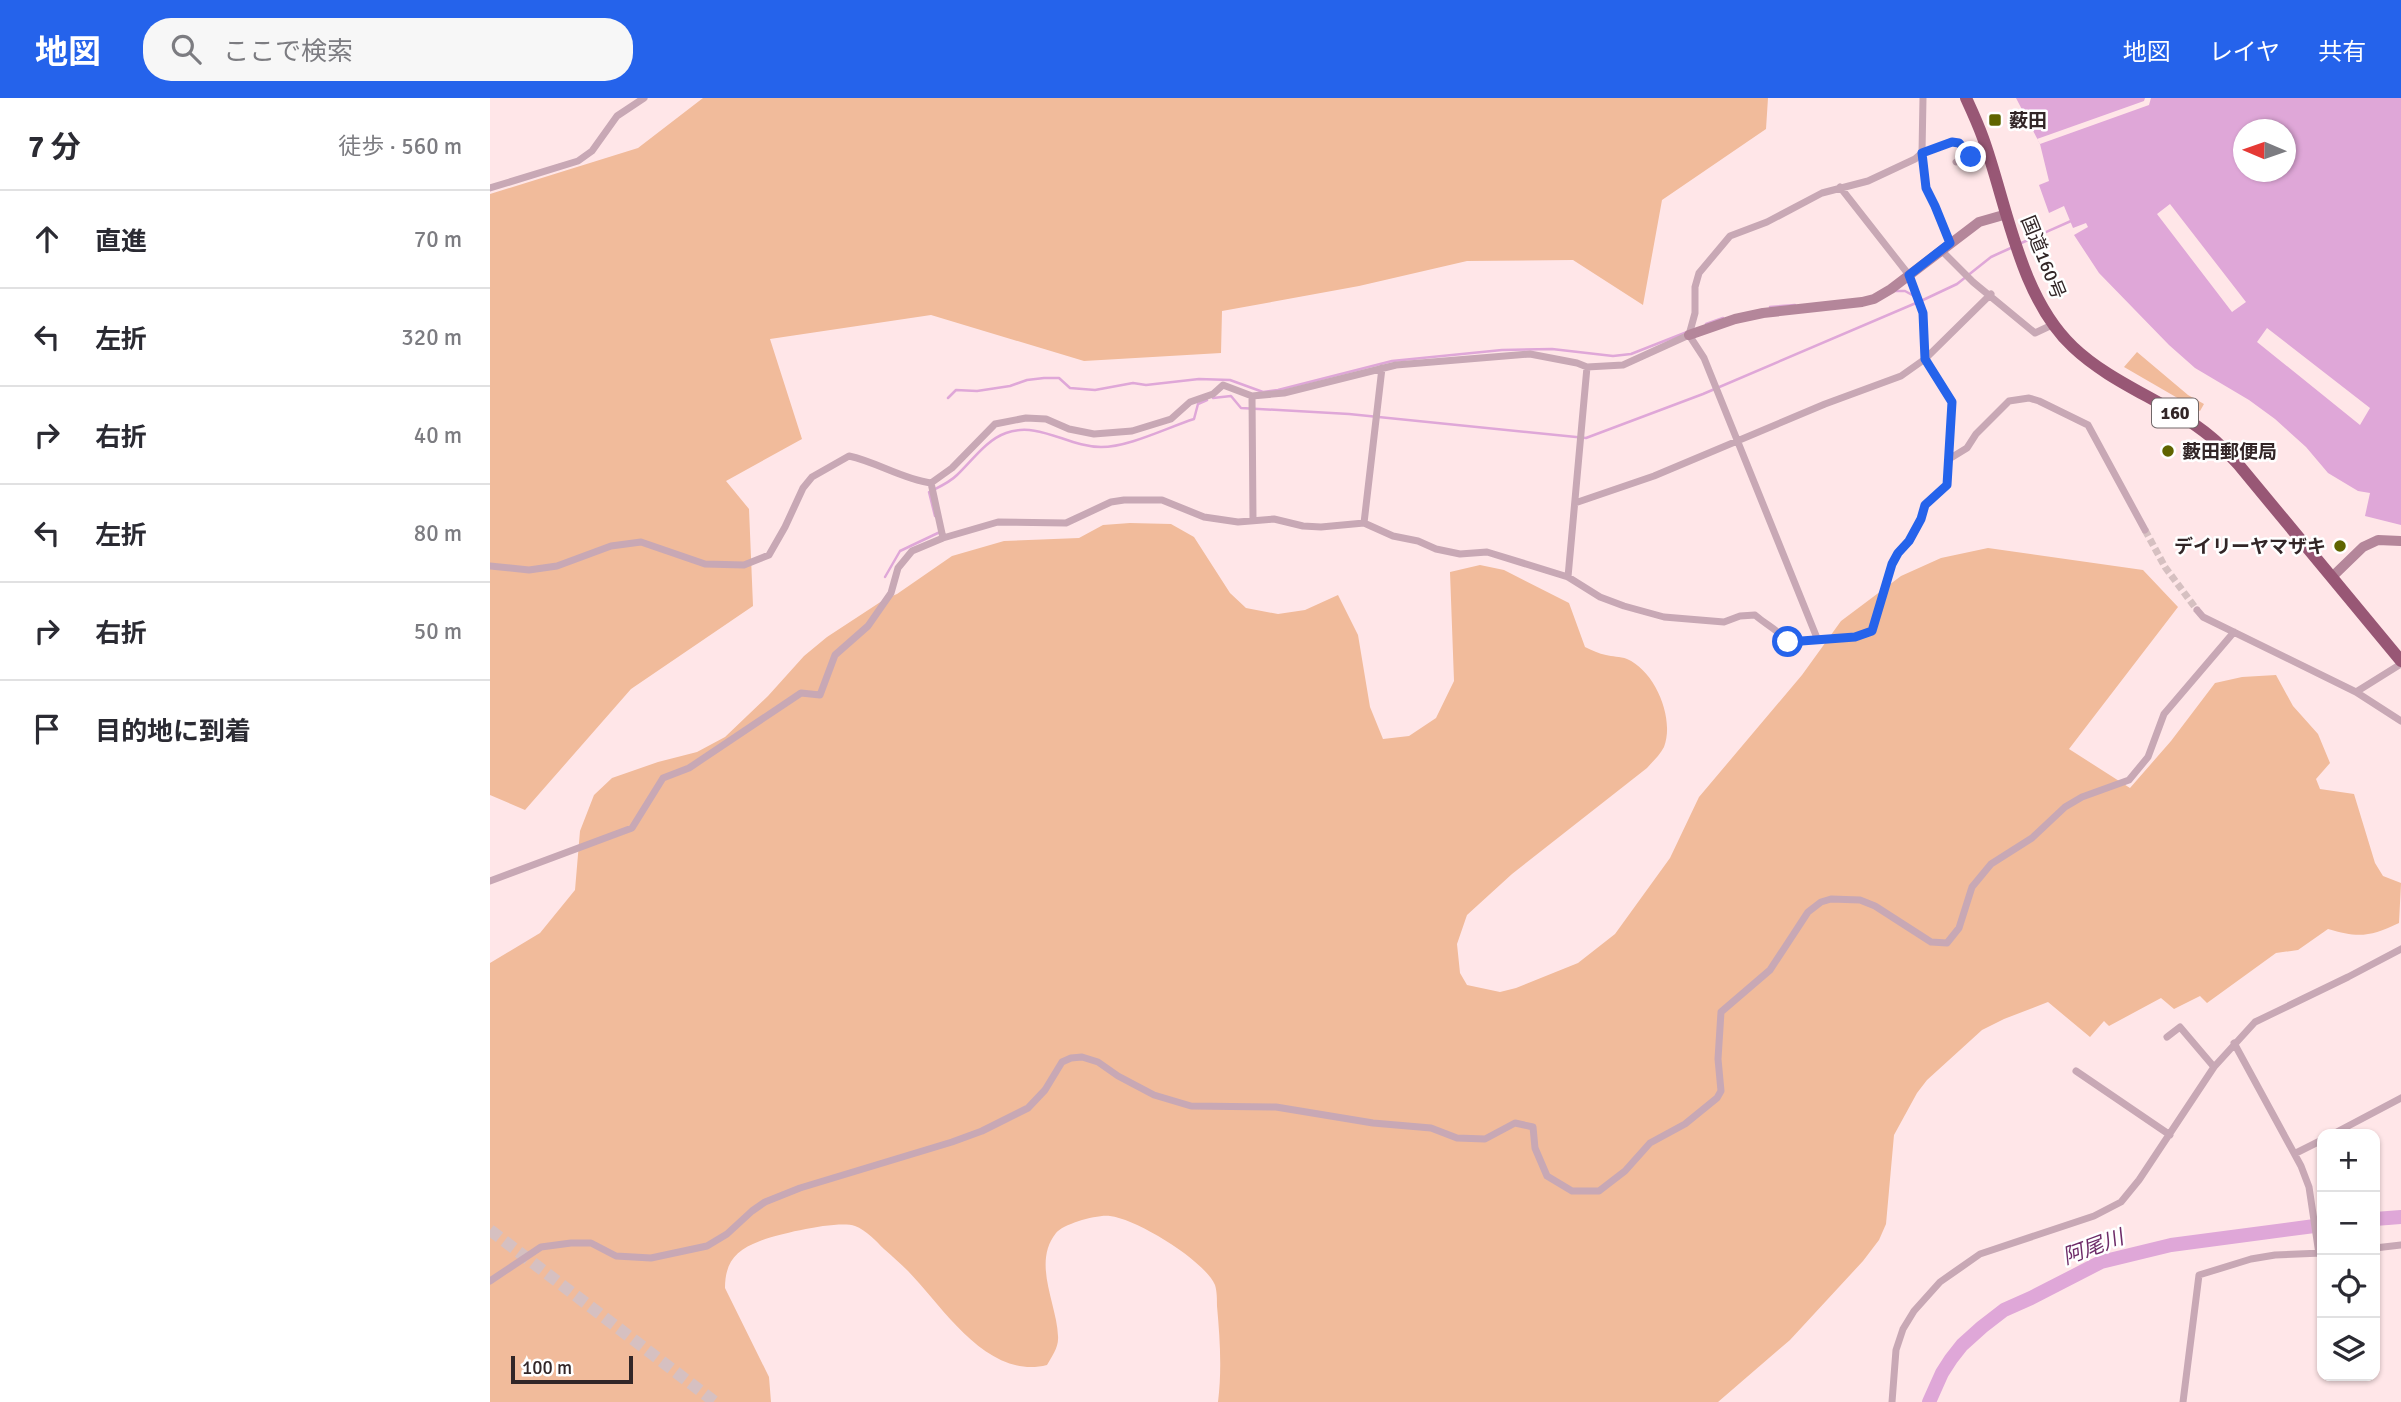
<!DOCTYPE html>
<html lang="ja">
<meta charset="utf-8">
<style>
:root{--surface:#fff;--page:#f7f7f7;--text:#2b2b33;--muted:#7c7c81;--line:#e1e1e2;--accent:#2563eb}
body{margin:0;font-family:Signika,"Noto Sans JP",sans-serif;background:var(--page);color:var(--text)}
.controls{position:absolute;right:21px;bottom:21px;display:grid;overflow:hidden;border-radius:14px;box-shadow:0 2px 5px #0004}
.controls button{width:63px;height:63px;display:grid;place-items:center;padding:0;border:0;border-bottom:2px solid var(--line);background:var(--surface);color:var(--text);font:35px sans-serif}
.compass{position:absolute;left:1743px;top:21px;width:63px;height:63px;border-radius:50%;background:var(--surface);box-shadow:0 2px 5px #0004;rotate:272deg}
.scale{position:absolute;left:21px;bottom:18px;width:122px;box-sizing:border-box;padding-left:7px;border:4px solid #322627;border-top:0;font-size:19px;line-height:24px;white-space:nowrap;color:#322627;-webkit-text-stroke:5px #fff;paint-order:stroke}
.stop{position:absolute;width:21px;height:21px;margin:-16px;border:5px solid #2563eb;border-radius:50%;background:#fff}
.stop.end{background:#2563eb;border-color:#fff;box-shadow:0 2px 7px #0008}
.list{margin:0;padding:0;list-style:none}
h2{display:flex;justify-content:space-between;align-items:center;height:91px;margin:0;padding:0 28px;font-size:30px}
h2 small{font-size:23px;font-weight:400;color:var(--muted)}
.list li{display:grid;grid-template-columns:46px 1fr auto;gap:21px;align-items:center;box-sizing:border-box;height:98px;padding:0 28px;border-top:2px solid var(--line)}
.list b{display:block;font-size:26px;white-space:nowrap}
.list em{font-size:23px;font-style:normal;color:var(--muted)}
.icon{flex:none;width:38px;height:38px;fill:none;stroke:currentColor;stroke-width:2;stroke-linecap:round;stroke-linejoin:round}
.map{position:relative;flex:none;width:1911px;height:1304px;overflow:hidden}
header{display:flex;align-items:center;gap:42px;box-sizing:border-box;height:98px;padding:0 35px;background:var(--accent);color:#fff}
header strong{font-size:33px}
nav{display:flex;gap:38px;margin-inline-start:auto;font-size:24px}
.search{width:490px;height:63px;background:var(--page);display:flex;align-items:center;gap:18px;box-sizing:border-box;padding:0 24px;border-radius:28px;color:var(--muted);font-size:26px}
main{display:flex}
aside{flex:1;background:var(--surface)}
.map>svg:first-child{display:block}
.green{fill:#f1bb9b}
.water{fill:#dfa7d8;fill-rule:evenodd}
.pier{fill:#ffe6e8}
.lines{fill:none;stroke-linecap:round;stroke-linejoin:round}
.stream{stroke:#dfa7d8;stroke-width:2.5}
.river{stroke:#dfa7d8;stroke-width:14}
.street-tunnel{stroke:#d6c0c1;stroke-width:7;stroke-dasharray:7 3.5;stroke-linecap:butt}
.highway-tunnel{stroke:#d6c0c1;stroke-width:12;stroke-dasharray:12 6;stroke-linecap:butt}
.street{stroke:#c8a8b5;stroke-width:7}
.secondary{stroke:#b4869a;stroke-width:10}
.highway{stroke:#985775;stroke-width:12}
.route{stroke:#2563eb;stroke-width:9}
.poi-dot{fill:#5f6400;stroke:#fff;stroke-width:2.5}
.labels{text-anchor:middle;stroke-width:5;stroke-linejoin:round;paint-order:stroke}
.shield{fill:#fff;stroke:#706768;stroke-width:2}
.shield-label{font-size:18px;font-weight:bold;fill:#322627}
.poi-label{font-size:19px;font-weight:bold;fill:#322627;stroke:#fff;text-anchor:start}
.street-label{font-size:19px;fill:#322627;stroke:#fff}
.water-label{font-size:21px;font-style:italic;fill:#6e2c69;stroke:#fff}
</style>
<header>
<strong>地図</strong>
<div class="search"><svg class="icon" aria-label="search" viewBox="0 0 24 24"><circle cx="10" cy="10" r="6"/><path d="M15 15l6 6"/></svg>ここで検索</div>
<nav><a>地図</a><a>レイヤ</a><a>共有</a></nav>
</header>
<main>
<aside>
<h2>7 分<small>徒歩 · 560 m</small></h2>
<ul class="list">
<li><svg class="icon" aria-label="ahead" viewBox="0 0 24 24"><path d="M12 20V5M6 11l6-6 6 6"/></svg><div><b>直進</b></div><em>70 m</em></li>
<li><svg class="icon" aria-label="left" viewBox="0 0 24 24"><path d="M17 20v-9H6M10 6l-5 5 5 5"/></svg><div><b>左折</b></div><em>320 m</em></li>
<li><svg class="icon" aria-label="right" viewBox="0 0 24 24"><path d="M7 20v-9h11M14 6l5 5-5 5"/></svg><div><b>右折</b></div><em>40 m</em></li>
<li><svg class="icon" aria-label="left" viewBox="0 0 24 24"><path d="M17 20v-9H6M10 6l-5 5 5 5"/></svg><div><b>左折</b></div><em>80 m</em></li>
<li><svg class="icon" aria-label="right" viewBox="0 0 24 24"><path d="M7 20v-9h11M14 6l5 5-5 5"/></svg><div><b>右折</b></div><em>50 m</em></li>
<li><svg class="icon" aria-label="arrive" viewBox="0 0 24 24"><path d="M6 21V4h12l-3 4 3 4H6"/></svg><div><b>目的地に到着</b></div></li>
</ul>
</aside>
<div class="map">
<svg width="1911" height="1304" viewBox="0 0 1911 1304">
<rect width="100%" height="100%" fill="#ffe6e8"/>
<!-- green -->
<path class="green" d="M213,0H1278L1276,31L1172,102L1153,207L1083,162L977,163L869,188L732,213L731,255L594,263L441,217L280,241L312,341L236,383L259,411L263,508L141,591L35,712L0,697V96L148,50Z
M1647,254L1698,297L1714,306L1710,313L1634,269Z
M640,425L681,426L704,439L740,495L756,510L788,516L815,512L848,497L868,537L880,609L893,641L919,638L946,620L964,583L960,474L990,467L1014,472L1079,505L1095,549C1102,552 1109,556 1116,557C1122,559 1130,558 1137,561C1165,573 1185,620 1174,649C1170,657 1163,663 1157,670L1022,776L977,817L967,846L970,875L977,887L1010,894L1026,890L1088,865L1125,836L1180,760L1209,699L1312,577L1351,523L1411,478L1451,460L1498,450L1653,472L1688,509L1579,651L1640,690L1681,643L1725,585L1752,579L1786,577L1803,608L1828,636L1840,665L1826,681L1830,691L1864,696L1885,765L1893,778L1911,785L1909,825C1880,839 1868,840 1838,831L1808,852L1786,855L1717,905L1710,898L1684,911L1671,900L1619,928L1614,923L1600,939L1558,904L1514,921L1492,932L1437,982L1427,995L1404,1037L1396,1126L1389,1142L1373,1163L1300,1242L1228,1304H728C732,1272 730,1241 727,1208C727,1202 727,1193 725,1187C715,1163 647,1121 620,1118C608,1116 573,1126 566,1135C542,1165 567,1206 568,1238C569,1249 562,1258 557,1267C497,1282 453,1209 418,1173C410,1165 402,1158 394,1151C386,1143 376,1132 365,1128C348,1122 288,1136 270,1143C246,1152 235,1164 235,1190L279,1279L281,1304H0V865L50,835L85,792L90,733L104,697L122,680L168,664L207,654L235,639L278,598L314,558L337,539L395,501L407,496L462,458L514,443L589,440L613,427Z"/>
<!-- water -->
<path class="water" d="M1526,0H1911V427L1875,418L1880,395L1868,393L1838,375L1816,349L1785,321L1759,302L1705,270L1679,247L1609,175L1584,137L1598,129L1596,125L1583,130L1574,108L1559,115L1549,87L1559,83L1550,46ZM1754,32H1796V74H1754Z"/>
<!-- pier -->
<path class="pier" d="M1655,0H1661L1659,7L1550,46L1547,41L1654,3Z
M1680,106L1756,204L1742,214L1667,116Z
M1777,230L1880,310L1870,327L1767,244Z"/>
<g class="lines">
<!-- stream -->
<path class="stream" d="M1529,146L1581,123
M1404,193H1415L1424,198
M1280,209L1305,207
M1216,226L1233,220
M458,300L466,292L487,293L520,288L537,282L554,280H569L580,290L605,292L643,285L656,287L709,281L740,282L773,294L788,292L902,263L1012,252L1062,251L1123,258L1141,256L1197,234
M723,300L741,298L751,310L859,316L1096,340L1213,296L1433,202L1467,186L1501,159L1523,149
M445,418L439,394C449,389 459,385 467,377C482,363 496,342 516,335C549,323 578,349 611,349C639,349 676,330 704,321L708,306L717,302
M395,479L410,453L450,434"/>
<!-- river -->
<path class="river" d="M1885,1121L1911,1119
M1439,1304L1452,1275L1461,1261L1472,1247L1492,1229L1514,1212L1541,1200L1611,1164L1681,1147L1832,1127"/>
<!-- street-tunnel -->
<path class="street-tunnel" d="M1655,432L1675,469L1707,512"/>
<!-- highway-tunnel -->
<path class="highway-tunnel" d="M0,1132L225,1304"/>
<!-- street -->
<path class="street" d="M1433,0L1432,55L1436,90L1445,108L1460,145
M0,90L88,63L102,53L127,18L154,0
M1452,153L1483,184L1545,235L1562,227
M762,298L763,422
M1459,361L1477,350L1486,336L1519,303L1539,300L1549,303L1598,327L1655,432
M441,385L453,440
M1085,405L1164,378L1335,306L1411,278L1435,261L1501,196
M874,425L892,270
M0,468L39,472L67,468L121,448L151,444L215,466L254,467L279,457L295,429L313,390L322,379L359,358C387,364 412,381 441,385L462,370L505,326L536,320L556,321L579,331L604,336L642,333L681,321L700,304L723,296L733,287L762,298L794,295L906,267L1040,256L1087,265L1097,269L1133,267L1199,237
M1078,479L1097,269
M1707,512L1713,519L1866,594L1911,623
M1327,540L1214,260L1199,237L1205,215V189L1209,175L1240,138L1277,124L1332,95L1378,83L1425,61L1432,55L1462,44L1469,45L1481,59L1466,64L1497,54
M1866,594L1911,566
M0,783L142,730L173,680L199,670L311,595L330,597L345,557L378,528L401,495L408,470L422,453L453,440L508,424L576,425L621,404L634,402H672L714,419L748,424L784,421L813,428L831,429L874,425L903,438L928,443L946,451L970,456L997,454L1078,479L1110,499L1134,508L1174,519L1234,524L1250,518L1265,517C1275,526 1291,534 1298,544L1365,539L1382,533L1402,465L1408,455L1419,443L1431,421L1435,407L1457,387L1462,304L1435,261L1433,215L1419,177L1350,89
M1677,939L1690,929L1724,969
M1744,945L1811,1068L1819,1089L1829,1156
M1586,973L1680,1037
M1843,1036L1911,1000
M1806,1055L1832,1042
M1885,1150L1911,1147
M0,1183L51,1149L81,1145H101L126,1158L161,1160L217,1148L237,1136L262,1113L275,1104L310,1090L462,1044L492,1033L538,1010L555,992L572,964L581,960L592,959L608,964L628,978L664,997L701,1008L786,1009L883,1025L941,1030L967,1040L995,1041L1025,1025L1043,1029L1045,1050L1057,1078L1082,1093H1109L1135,1073L1160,1045L1195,1026L1227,1000L1231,993L1228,961L1231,914L1280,872L1318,814L1331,804L1341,801L1370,802L1385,808L1441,844L1457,845L1469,830L1482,789L1501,766L1542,740L1575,709L1592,699L1639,682L1658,659L1674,616L1744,534
M1402,1304L1406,1252L1413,1231L1424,1213L1450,1184L1490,1156L1604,1118L1631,1104L1649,1082L1724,969L1765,924L1858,879L1911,851
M1693,1304L1709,1177L1761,1161L1785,1157L1832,1155"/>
<!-- secondary -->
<path class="secondary" d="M1199,237L1245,221L1273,215L1372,204L1384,201L1401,191L1489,124L1517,116
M1842,479L1873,449L1888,442L1911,443"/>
<!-- highway -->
<path class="highway" d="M1476,0C1482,13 1488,26 1493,40C1517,106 1529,198 1583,249C1623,287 1679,304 1721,339C1731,347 1739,357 1748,366L1911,563"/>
</g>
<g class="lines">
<!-- route -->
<path class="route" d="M1298,544L1365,539L1382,533L1402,466L1408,455L1419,443L1431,421L1435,407L1457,387L1462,304L1435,261L1433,215L1419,177L1460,145L1445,108L1436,90L1432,55L1462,44L1469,45L1481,59"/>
</g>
<!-- markers -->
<g class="poi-dot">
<rect x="1498" y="15" width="14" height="14" rx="3.5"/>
<circle cx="1678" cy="353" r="7"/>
<circle cx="1850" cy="448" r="7"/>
</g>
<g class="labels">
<!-- shield labels -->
<rect class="shield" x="1662" y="300.5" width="46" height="29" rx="5"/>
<g class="shield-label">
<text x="1685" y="321">160</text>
</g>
<!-- poi labels -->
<g class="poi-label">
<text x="1519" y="29">薮田</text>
<text x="1692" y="360">藪田郵便局</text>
<text x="1836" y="455" text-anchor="end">デイリーヤマザキ</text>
</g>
<!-- street labels -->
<g class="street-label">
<text transform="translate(1554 159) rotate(68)" y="7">国道160号</text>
</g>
<!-- water labels -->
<g class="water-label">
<text transform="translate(1603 1149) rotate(-20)" y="7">阿尾川</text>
</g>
</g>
</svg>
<div class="controls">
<button>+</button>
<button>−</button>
<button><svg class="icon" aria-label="locate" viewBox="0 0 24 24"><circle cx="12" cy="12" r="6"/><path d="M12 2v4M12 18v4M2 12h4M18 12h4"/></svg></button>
<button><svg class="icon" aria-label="layers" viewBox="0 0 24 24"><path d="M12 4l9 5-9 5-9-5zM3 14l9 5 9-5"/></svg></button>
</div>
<svg class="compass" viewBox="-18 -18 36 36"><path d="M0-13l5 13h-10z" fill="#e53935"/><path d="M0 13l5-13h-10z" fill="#7c7c81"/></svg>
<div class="scale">100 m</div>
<div class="stop" style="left:1298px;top:544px"></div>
<div class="stop end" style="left:1481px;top:59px"></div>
</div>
</main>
